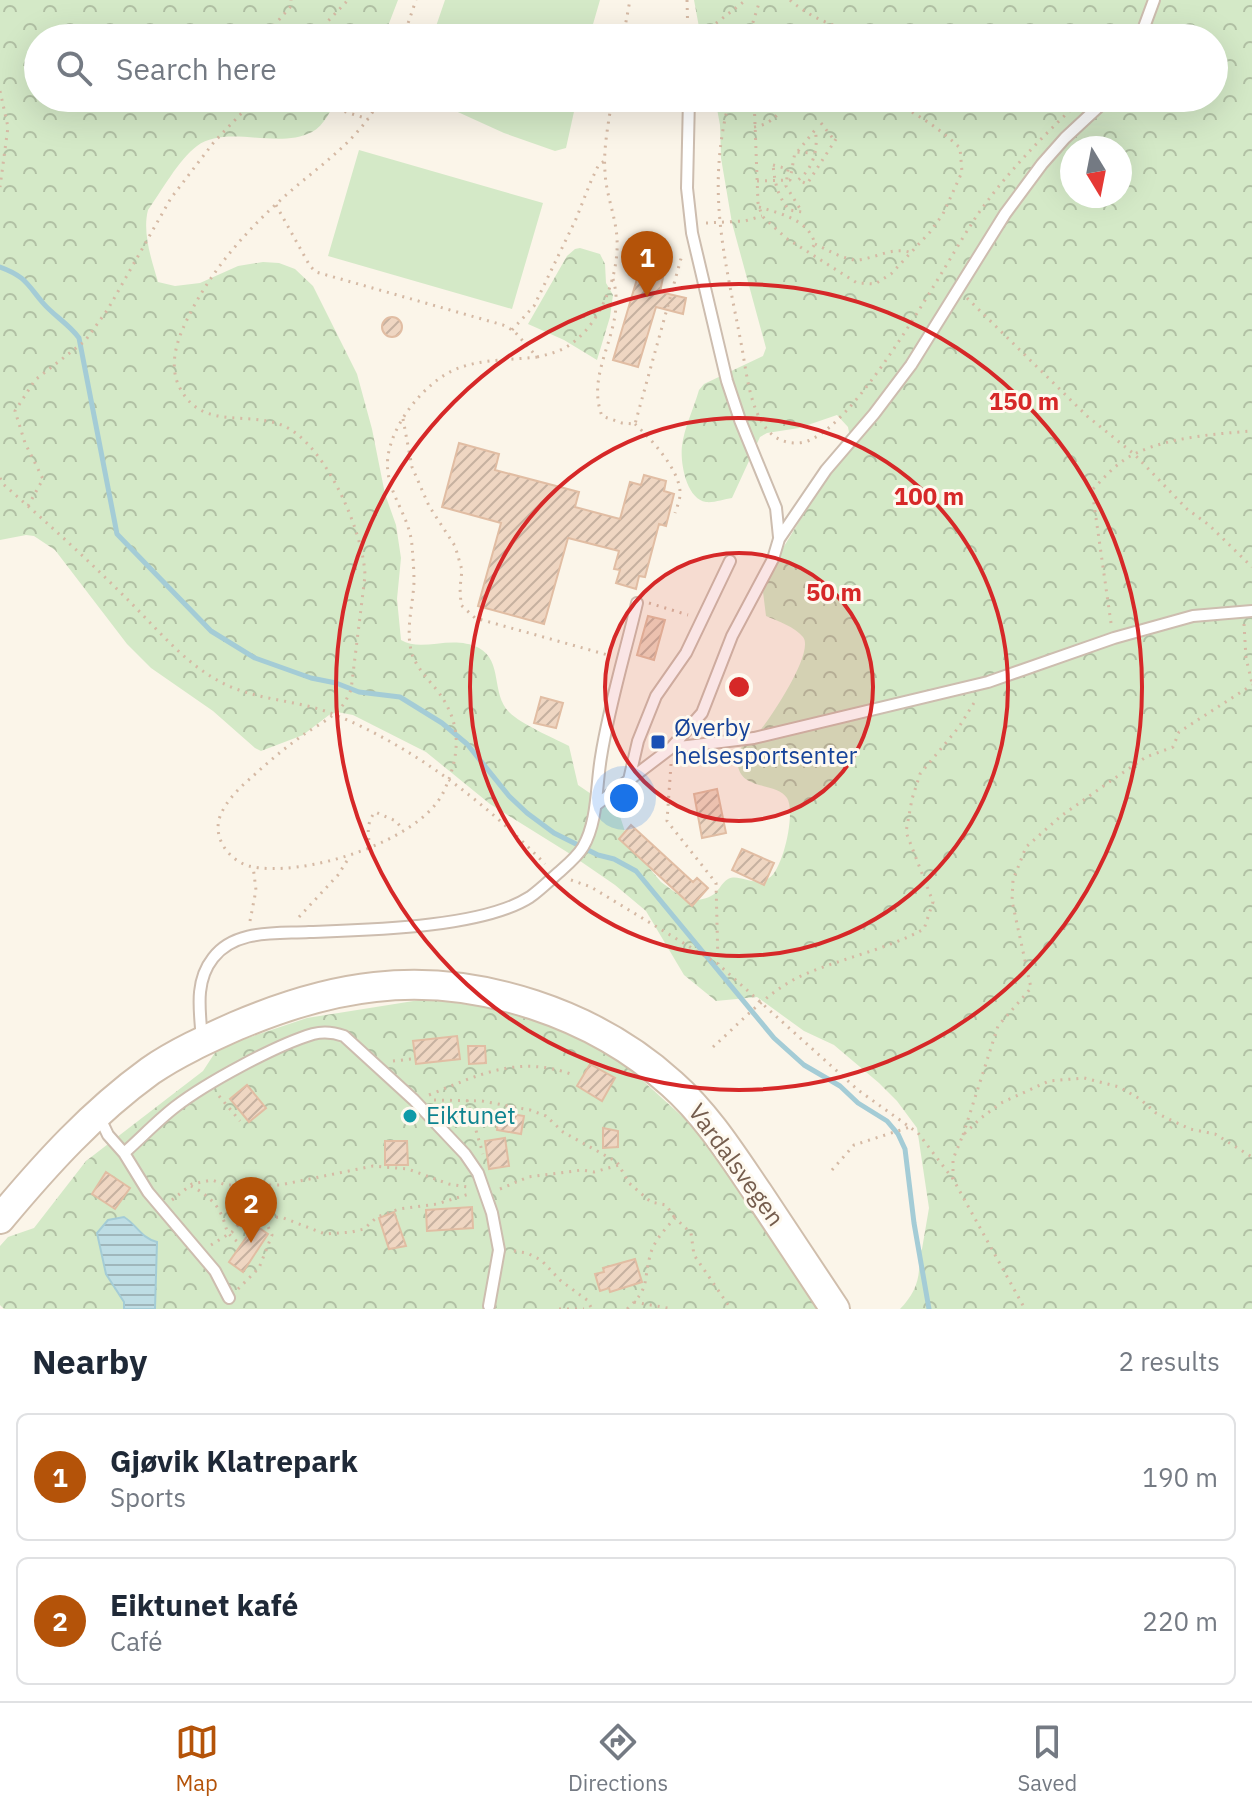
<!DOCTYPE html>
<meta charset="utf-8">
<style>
:root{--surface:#fff;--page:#f6f6f7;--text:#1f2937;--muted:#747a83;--line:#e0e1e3;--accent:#b45309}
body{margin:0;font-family:"IBM Plex Sans",sans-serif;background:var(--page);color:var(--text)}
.compass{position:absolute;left:1060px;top:136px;width:72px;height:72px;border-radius:50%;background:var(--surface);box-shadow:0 8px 32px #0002;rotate:170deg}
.you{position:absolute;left:624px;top:798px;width:28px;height:28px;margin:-20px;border:6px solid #fff;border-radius:50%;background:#1a73e8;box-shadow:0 0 0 12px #1a73e833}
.badge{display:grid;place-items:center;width:52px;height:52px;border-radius:50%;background:var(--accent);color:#fff;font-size:26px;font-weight:700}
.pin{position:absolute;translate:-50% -66px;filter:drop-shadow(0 2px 4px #0008)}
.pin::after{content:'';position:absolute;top:42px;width:28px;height:24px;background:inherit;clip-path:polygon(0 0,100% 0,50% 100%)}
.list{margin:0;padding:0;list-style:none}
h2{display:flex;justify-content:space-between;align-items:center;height:104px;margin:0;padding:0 32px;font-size:34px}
h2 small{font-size:26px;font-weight:400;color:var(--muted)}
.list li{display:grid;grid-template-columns:52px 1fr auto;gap:24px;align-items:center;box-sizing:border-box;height:128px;margin:0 16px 16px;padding:0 16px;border:2px solid var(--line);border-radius:12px}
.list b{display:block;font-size:30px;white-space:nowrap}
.list p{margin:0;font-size:26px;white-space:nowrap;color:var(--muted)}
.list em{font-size:26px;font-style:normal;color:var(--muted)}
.icon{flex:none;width:44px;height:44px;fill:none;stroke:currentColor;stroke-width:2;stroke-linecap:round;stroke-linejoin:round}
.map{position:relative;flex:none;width:1252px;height:1309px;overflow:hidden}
.search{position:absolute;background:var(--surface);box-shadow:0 8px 32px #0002;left:24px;right:24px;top:24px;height:88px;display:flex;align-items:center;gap:20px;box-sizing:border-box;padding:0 28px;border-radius:44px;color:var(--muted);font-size:30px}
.sheet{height:392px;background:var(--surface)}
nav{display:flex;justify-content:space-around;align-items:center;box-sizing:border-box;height:112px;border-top:2px solid var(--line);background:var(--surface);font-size:22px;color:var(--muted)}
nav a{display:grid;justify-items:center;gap:4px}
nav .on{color:var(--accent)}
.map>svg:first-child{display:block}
.grass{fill:#d4e9c7}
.forest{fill:url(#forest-crowns);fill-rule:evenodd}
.water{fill:url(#water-rules);stroke:#a4ccd6;stroke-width:2}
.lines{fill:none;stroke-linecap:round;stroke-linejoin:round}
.stream{stroke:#a4ccd6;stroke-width:5}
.building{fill:url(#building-hatch);stroke:#e1bda3;stroke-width:2}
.lane-casing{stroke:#cdbdaf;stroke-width:14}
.secondary-casing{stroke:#d0beac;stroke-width:32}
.path{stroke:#d5b9a4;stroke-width:3;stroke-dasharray:2 6;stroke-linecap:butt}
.lane{stroke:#fff;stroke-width:10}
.secondary{stroke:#fff;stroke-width:28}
.ring{fill:none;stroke:#d62828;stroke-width:4}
.transit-dot{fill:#1a4fb4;stroke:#fef9ef;stroke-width:3}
.culture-dot{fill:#0f9aa8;stroke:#fef9ef;stroke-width:3}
.labels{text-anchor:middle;stroke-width:6;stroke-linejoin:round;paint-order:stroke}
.transit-label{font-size:24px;fill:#164399;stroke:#fef9ef;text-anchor:start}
.culture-label{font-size:24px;fill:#0d838f;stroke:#fef9ef;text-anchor:start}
.street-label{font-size:24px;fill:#755d4d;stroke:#fef9ef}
.centre{fill:#d62828;stroke:#fef9ef;stroke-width:4}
.ring-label{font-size:24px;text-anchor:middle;font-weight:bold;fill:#d62828;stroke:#fef9ef;stroke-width:6;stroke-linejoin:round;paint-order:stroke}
</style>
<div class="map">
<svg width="1252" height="1309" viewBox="0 0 1252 1309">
<defs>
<pattern id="forest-crowns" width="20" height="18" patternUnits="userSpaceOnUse" patternTransform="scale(2)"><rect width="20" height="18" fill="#d4e9c7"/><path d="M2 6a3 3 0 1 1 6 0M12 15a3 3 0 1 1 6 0" fill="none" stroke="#b1c0a4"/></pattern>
<pattern id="water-rules" width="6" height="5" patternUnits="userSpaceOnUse" patternTransform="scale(2)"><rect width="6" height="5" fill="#bedde4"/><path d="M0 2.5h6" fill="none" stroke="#9fb6bb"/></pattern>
<pattern id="building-hatch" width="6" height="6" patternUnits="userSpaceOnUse" patternTransform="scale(2)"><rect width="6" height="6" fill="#efd6c2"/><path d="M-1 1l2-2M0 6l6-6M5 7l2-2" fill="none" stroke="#c6b1a0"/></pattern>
</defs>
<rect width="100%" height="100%" fill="#fbf5e9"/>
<!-- grass -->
<path class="grass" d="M445,0H600L589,38H432Z
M427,98H577L566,148L555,151L504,133Z
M359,150L543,203L512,309L328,256Z"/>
<!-- forest -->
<path class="forest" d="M0,0H398L388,26L380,38H38V98H338C331,109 324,126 312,132C277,150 227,124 197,146C179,159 161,192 148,210C142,233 152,261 158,282L175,286L200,283L238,266L263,262L279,263L295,269L313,286L357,374L372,429L385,494L396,525L401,558L397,599L401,640C422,653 451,634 479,648C503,661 491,694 509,712C522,725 552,737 569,746L578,785L619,813L629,844L661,882L687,901C694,900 705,900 711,896C718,893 721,883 728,879C740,873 754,888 769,878C783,870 796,812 787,798C775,780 733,793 738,755C739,745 752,740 758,733C770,719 815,652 803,637C795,627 778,621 766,616L763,592L775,561L827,476L851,443L848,427L837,415L799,428L767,433L760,437L732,498C724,499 714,503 706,502C686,499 680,462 682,446C684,428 694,408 699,390L704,384L763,356L766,348L732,223L721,158L720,125L715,98H1214V38H701L694,0H1252V1309H900C915,1294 922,1276 918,1256L922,1249L929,1208L917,1128L897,1101L879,1083L834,1045L804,1031L757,997L716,1001L684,975L646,911L615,885L567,852L490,804L426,752L353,715L337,712L329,715L303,735L261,751L255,748L213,711L151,668L127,644L55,550L34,536L26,535L0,540ZM1072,148H1120V196H1072Z
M580,248L600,254L605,264L606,283L613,295L610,317L597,360L564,340L528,324L567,256L575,249Z
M426,999L508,1010L568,1031L620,1060L706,1138L825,1309H4L0,1305V1246L8,1237L34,1228L86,1161L203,1071L218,1048L307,1018Z"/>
<!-- water -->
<path class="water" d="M124,1217C137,1225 141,1238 157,1242L155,1309H124V1302L106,1274L97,1233L108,1220Z"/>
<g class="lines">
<!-- stream -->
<path class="stream" d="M0,267C25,276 27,284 43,303C54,316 69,324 79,338L117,534L211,631L255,658L311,678L336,683L359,692L400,697L442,723L467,744L509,796L527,813L554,833L598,855L614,859L636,871L774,1038L804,1065L840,1086L858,1103L887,1121L898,1134L905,1149L914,1223L929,1309"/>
</g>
<!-- building -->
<path class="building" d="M642,262L665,268L660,292L686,298L683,314L656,307L638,367L613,360Z
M382 327a10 10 0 1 1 20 0a10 10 0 1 1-20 0Z
M459,443L499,454L495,470L579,492L575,507L620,519L630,482L641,485L644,475L666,481L664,491L674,494L666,526L659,524L645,577L639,576L636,589L616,583L620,570L614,569L619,551L568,538L544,624L478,606L501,523L442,507Z
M648,616L665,620L654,660L637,655Z
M541,697L563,703L556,728L534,723Z
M717,789L726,833L702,838L694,794Z
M631,825L693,882L697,878L708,888L692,906L619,839Z
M742,849L774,863L764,885L732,870Z
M457,1036L460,1059L416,1064L413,1041Z
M468,1046H485L486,1063L469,1064Z
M590,1064L615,1078L602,1101L577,1086Z
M247,1085L266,1108L249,1122L230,1099Z
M499,1112L524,1116L521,1134L497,1130Z
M603,1128L618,1131V1147L603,1148Z
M505,1138L509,1166L489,1169L485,1141Z
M385,1141H407L408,1165H385Z
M106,1172L130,1188L115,1209L92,1194Z
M472,1207L473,1228L427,1231L426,1210Z
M394,1212L406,1246L389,1249L379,1218Z
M255,1225L268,1234L243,1272L229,1262Z
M635,1259L642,1282L610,1292L609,1288L600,1291L595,1274L604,1272L603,1268Z"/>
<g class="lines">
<defs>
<path id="lane" d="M1140,38L1154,0
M689,98L687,188L692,233L727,381L740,420L776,508L779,537
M671,748L702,713L732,636L773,559L779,539L826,470L874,414L911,365L1005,214L1042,164L1065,138L1108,98
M629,780L638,741L656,696L686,653L730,561
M596,805L671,748L754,738L988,682L1114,638L1193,616L1252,611
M202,1040C200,1012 194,982 213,958C235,929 276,934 309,932C367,930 482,928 530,897C540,890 549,881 558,873C567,865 577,857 583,847C598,821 596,786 601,757C609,706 625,654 637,603
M99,1116L108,1135L124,1153C141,1138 157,1121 175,1107C206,1083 276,1045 313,1034C324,1031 333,1032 344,1036L414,1100L465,1154L478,1173L492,1213L499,1250L489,1306
M124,1153L148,1192L215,1271L229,1298"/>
<path id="secondary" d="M0,1219C46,1164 92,1113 150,1071C176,1053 207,1039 236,1026C281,1007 327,992 375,987C479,975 595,1014 672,1084C707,1115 732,1155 758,1193C784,1232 809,1270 835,1309"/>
</defs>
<!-- lane casing -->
<use href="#lane" class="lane-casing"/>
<!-- secondary casing -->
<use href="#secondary" class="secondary-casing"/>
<!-- path -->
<path class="path" d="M687,0L688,38
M790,0C815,22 842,28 872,38
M263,38L291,6V0
M312,38L348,0
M403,38L416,0
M623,38L630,0
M697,38L746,0
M748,38L760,0
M0,91L8,127L0,187
M316,98L327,106L368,119
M381,98C360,138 326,161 293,189C248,228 209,271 184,326C175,346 169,370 181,390C204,431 248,410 284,426C326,445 364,533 365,576L351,690C348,695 346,702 342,706C333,718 316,726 303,735C285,748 268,762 252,777C240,787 227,800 221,814C211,836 228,860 249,866C300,879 421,842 444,791C461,753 462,722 436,689C427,678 417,668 412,654C405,630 413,606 414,582C414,570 413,557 412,546C410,518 391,498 388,472C382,434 424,380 459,368C482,359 512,360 537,357
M730,98C705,191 725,257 742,348C748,381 753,445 798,443C852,441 947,259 978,214C1008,171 1045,134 1083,98
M754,98L758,203L762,216L786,238L857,283L875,284L891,274L930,232L943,214L962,172L960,148C938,127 912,110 883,98
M613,106L637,107L650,98
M821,123L835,141
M754,127C773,124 779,113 790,98
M798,151L815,130C819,148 813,169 798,180L807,184L836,139
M773,165L788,169L786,186L802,212L789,210C777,195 775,183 773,165Z
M757,181L790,180L795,152L814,153
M276,205L310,266L316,272L503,325L514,331L537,357C551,354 565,350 576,340C603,318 619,273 617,239C616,217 606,195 605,172C603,148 609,122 612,98
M759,207C781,214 808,219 815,244L810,251
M706,223L745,221L762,216
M815,244C828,250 844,260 858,260C876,258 892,247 909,252
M613,279C628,329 584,369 602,416L622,423L635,424L682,255
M967,298L1087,416L1134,454L1187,509L1209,525L1252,567
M512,330L534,306L576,219L591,181L599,164L605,161
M403,419L412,467L429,506L455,546L462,570L460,588L461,605L475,618L608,655
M635,424C651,439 681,471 680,494C680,500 677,507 675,513
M0,478L3,484C44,520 84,556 123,595C153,624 181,660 217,680C253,701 296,699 333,714C413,746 486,803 545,864
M28,506L43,479L25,443L15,411L35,380L85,341L108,309L171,198L214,142L256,98
M649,603L688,615
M1111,623L1092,490C1102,480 1112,468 1124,460C1157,438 1213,434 1252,431
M1244,624L1246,658L1252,683
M671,764L667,821L716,883L718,964
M370,848C368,834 366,823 375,812L396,821L403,830
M571,880L591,887L718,964L858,1090L918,1133L953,1179L1025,1309
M299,917L338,875L350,856
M250,921L256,890L253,866
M713,1047C740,1023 768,991 801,976C841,958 886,950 924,929L933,902L906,832L912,799L920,774L959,727L977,698
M393,1061L412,1059
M429,1095C478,1075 517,1055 571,1074
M219,1096L240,1121
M434,1100L482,1101L530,1110L546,1116L563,1132L617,1162L629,1183L651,1202L666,1205L675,1218
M467,1100L483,1154
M963,1135L998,1026L1031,988L1012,901L1013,880L1026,847L1061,816L1112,780L1146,757L1173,747L1179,732L1252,685
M832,1170L854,1145L910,1127
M953,1179V1159L963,1135L981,1118L1001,1103L1049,1081L1084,1078L1119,1087L1140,1099L1156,1113L1190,1129L1215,1134L1252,1157
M191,1186C203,1192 216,1202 221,1214C228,1228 223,1231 238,1242
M500,1189L528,1177L582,1170L594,1172L619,1165
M172,1200L192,1184L212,1180L226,1185H280L373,1166L408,1169L449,1184L468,1187
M211,1245L232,1232L249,1212L259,1213L264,1218
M514,1251L527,1253L541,1260L561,1281L587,1300L592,1309
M238,1289L259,1268L272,1235L264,1218L281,1217L325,1234L352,1232L364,1229L377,1217L399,1209L437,1204L472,1193
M634,1302L673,1309
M559,1309H584
M627,1309C650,1288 643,1283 650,1256C653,1242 665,1229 675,1218L691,1233L694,1255L731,1309"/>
<!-- lane -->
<use href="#lane" class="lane"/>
<!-- secondary -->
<use href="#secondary" class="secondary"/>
</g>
<!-- distance rings -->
<circle cx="739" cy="687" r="134" fill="#d62828" fill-opacity=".12"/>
<g class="ring">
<circle cx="739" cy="687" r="134"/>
<circle cx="739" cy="687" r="269"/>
<circle cx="739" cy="687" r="403"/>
</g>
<!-- markers -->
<rect class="transit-dot" x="650" y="734" width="16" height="16" rx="4"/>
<circle class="culture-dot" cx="410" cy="1116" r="8"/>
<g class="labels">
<!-- transit labels -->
<g class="transit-label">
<text x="674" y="736">Øverby<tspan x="674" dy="28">helsesportsenter</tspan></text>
</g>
<!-- culture labels -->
<g class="culture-label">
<text x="426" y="1124">Eiktunet</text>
</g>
<!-- street labels -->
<g class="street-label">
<text transform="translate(736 1165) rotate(54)" y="8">Vardalsvegen</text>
</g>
</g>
<circle cx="739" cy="687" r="12" class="centre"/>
<g class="ring-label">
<text x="1024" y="410">150 m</text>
<text x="929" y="505">100 m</text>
<text x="834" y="601">50 m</text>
</g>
</svg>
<svg class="compass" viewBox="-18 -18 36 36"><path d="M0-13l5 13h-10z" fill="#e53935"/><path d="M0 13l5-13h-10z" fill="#747a83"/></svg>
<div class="you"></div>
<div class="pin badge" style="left:647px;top:297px">1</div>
<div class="pin badge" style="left:251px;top:1243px">2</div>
<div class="search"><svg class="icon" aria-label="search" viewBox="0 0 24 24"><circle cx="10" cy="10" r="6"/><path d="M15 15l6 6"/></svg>Search here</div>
</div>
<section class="sheet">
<h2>Nearby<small>2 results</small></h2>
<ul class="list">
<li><span class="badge">1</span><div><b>Gjøvik Klatrepark</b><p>Sports</p></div><em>190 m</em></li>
<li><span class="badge">2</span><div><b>Eiktunet kafé</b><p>Café</p></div><em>220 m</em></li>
</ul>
</section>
<nav>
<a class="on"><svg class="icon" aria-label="map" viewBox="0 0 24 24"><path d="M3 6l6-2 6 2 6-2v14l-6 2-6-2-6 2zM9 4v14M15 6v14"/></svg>Map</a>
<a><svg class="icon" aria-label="directions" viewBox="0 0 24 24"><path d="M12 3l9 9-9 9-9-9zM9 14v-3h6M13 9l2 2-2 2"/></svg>Directions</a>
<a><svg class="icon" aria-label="saved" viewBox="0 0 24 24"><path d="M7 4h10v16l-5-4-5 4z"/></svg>Saved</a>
</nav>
